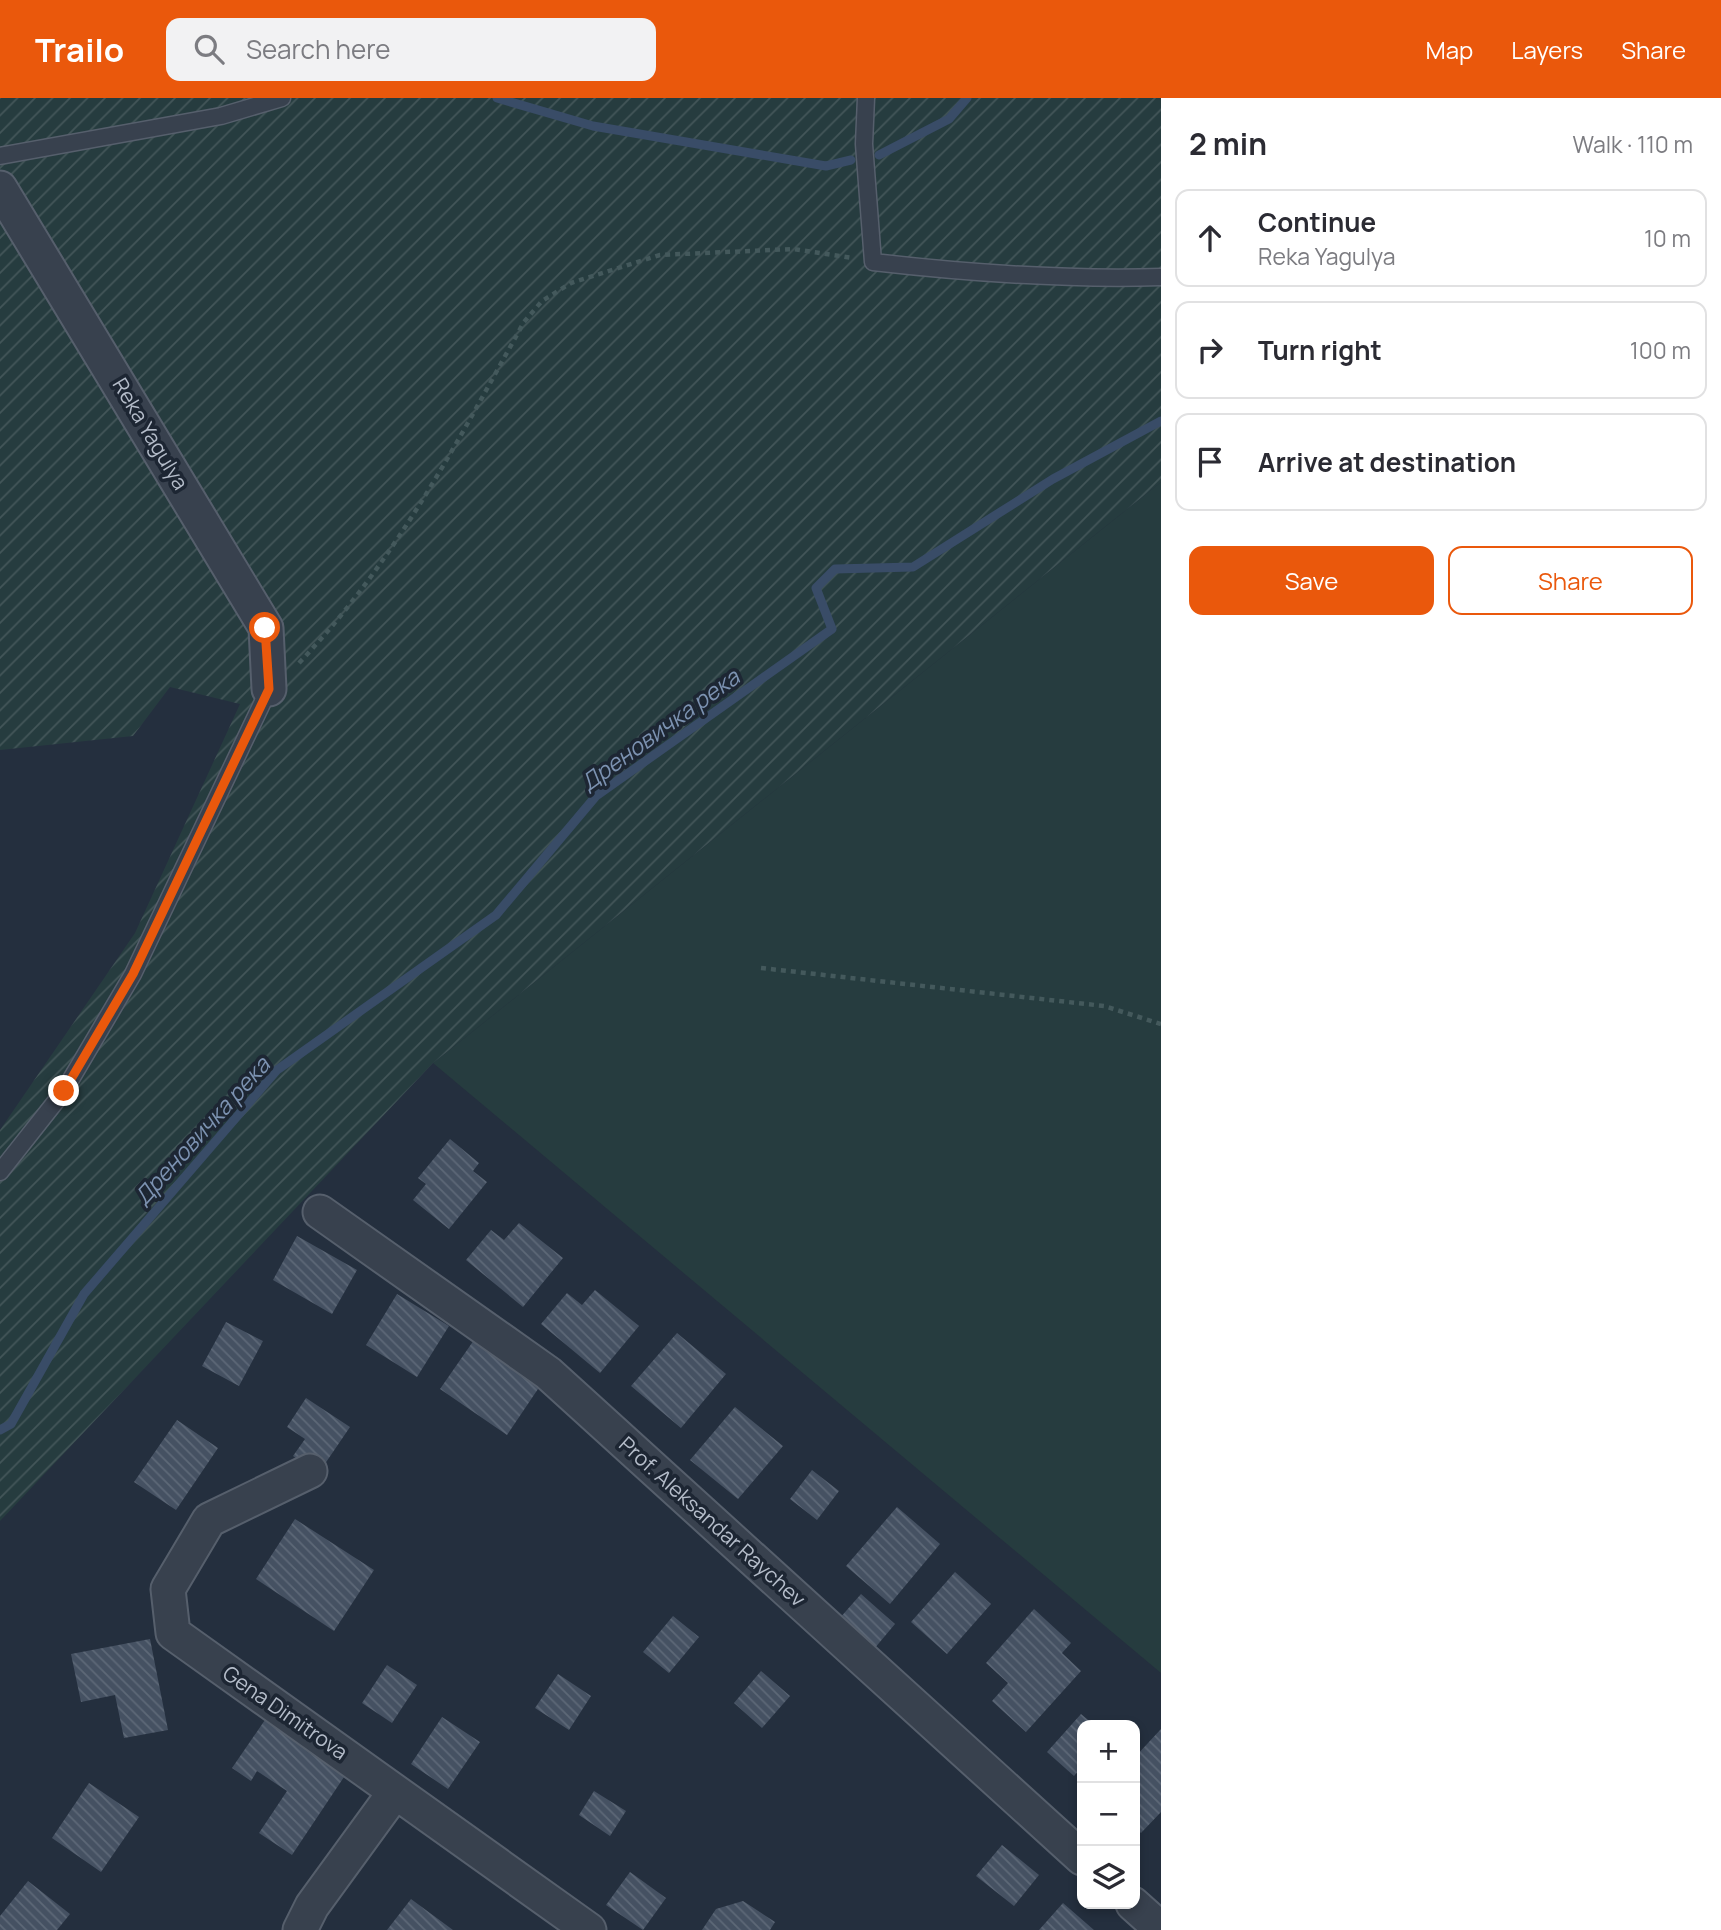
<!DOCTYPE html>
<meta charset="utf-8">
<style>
:root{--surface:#fff;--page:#f2f2f3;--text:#2b2b33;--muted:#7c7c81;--line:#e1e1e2;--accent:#ea580c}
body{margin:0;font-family:Manrope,sans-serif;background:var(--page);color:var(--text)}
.controls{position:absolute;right:21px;bottom:21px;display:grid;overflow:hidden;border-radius:14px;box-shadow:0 4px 10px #0003}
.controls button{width:63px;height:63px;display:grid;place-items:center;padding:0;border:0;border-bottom:2px solid var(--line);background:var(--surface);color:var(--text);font:35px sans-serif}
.stop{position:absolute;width:21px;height:21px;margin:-16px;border:5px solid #ea580c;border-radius:50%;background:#fff}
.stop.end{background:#ea580c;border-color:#fff;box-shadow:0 2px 7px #0008}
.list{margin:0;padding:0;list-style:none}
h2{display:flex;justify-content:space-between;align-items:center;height:91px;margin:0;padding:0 28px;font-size:30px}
h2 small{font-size:23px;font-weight:400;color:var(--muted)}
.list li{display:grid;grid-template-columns:46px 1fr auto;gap:21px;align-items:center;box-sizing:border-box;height:98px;margin:0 14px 14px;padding:0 14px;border:2px solid var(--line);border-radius:14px}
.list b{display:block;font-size:26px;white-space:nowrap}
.list p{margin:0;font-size:23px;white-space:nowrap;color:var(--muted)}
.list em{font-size:23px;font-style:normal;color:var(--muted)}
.actions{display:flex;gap:14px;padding:21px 28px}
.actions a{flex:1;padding:16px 0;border:2px solid var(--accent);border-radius:14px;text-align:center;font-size:24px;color:var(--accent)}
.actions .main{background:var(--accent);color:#fff}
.icon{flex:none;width:38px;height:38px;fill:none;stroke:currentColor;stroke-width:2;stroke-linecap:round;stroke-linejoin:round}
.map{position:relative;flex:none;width:1161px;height:1832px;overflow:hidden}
header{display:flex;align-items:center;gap:42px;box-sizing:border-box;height:98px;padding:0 35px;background:var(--accent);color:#fff}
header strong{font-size:33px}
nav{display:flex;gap:38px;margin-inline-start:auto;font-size:24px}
.search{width:490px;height:63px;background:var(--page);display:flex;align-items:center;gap:18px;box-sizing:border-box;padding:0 24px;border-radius:14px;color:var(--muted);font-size:26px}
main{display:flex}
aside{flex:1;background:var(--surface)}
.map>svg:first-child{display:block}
.green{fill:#263c3f}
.garden{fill:url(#garden-furrows)}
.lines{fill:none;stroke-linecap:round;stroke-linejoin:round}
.stream{stroke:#394c67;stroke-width:9}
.building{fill:url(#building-back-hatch)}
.service-casing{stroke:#565f6c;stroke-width:19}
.minor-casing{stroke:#565f6c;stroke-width:37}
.path{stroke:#44595c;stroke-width:4.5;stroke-dasharray:5 5;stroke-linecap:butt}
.service{stroke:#38414e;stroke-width:16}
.minor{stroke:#38414e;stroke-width:33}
.route{stroke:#ea580c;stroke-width:9}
.labels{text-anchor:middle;stroke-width:7;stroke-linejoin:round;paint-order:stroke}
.street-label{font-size:21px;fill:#b4bcc9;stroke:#1d2633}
.water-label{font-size:23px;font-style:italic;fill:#7c92b1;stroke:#1d2633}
</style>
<header>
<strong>Trailo</strong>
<div class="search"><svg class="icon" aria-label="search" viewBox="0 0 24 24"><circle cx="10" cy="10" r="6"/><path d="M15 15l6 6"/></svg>Search here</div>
<nav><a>Map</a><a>Layers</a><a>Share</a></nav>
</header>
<main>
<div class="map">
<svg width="1161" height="1832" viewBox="0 0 1161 1832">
<defs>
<pattern id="garden-furrows" width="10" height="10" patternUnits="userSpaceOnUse" patternTransform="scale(1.75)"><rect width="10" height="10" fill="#263c3f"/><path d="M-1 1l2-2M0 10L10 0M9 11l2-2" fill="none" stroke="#435659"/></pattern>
<pattern id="building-back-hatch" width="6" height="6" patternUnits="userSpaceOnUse" patternTransform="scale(1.75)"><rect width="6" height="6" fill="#455162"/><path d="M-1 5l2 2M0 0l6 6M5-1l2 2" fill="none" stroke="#5d6877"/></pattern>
</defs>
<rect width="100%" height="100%" fill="#242f3e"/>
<!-- green -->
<path class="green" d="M1161,384V1575L433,965Z"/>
<!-- garden -->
<path class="garden" d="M0,0H1161V384L433,965L0,1423V1032L135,835L240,606L170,589L133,638L0,652Z"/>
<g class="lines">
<!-- stream -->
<path class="stream" d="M497,0L593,28L826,68L851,62
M879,57L949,21L967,0
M0,1332L11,1326L84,1196L277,972L496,817L596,698L832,531L816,490L835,471L913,469L1053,381L1161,323"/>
</g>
<!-- building -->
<path class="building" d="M450,1041L479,1065L473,1073L487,1084L449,1131L413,1102L426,1086L418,1080Z
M519,1125L563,1160L523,1209L466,1162L491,1132L504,1142Z
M297,1138L357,1172L332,1216L273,1182Z
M595,1192L639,1228L600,1275L541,1226L567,1195L582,1207Z
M397,1196L449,1228L417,1279L366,1247Z
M226,1224L263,1243L239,1288L202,1268Z
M677,1235L726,1276L681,1330L631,1288Z
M474,1242L540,1288L507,1337L440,1291Z
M306,1300L350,1329L318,1376L293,1358L305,1341L287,1329Z
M735,1309L783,1348L738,1401L690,1362Z
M177,1322L218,1350L176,1412L134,1384Z
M812,1372L839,1393L817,1422L790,1401Z
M897,1409L940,1446L890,1506L846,1468Z
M295,1421L374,1472L334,1533L256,1481Z
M955,1474L991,1506L947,1556L911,1524Z
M861,1496L895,1526L874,1551L839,1521Z
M1034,1511L1071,1545L1062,1555L1081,1573L1026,1634L992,1603L1008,1585L986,1565Z
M673,1518L699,1539L669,1575L643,1554Z
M150,1541L168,1632L124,1640L115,1597L81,1604L71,1556Z
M387,1567L417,1587L392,1625L362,1605Z
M761,1573L790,1598L762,1630L734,1605Z
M558,1576L591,1598L569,1632L535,1610Z
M1081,1616L1094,1627H1082V1669L1074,1678L1047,1654Z
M267,1619L348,1673L292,1757L259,1735L287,1693L257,1673L251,1683L232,1670Z
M442,1619L480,1644L448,1691L411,1666Z
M1161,1631V1714L1141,1735L1135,1729V1659Z
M89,1685L139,1719L101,1774L52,1740Z
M594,1693L626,1713L610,1738L579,1717Z
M1002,1747L1039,1777L1014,1808L976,1778Z
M630,1774L666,1800L643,1832L606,1807Z
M28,1783L70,1816L57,1832H0V1818Z
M411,1801L453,1832H387Z
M743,1803L775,1824L770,1832H702L716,1811Z
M1063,1805L1094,1832H1039Z"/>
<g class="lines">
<defs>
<path id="service" d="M866,0L864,46L873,164C969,175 1064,182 1161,179
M0,58L221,18L282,0
M0,1074L64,993L133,876L269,591"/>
<path id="minor" d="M0,90L266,530L269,591
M320,1114L548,1275L1082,1760
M310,1373L209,1422L168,1491L173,1535L589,1832
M1133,1806L1161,1831
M300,1832L312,1808L395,1694"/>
</defs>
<!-- service casing -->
<use href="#service" class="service-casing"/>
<!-- minor casing -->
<use href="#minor" class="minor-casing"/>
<!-- path -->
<path class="path" d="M299,565C396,463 456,346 524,224L542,203L571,185L660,157L794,151L852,160
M761,870L1104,908L1161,926"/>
<!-- service -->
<use href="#service" class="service"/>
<!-- minor -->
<use href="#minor" class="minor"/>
</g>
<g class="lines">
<!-- route -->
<path class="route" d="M64,993L133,876L269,591L265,530"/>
</g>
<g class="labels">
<!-- street labels -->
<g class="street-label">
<text transform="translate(150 336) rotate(59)" y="7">Reka Yagulya</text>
<text transform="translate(712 1424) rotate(42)" y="7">Prof. Aleksandar Raychev</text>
<text transform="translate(285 1615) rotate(35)" y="7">Gena Dimitrova</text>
</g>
<!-- water labels -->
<g class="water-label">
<text transform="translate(660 632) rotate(-36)" y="8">Дреновичка река</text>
<text transform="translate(202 1033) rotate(-48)" y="8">Дреновичка река</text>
</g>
</g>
</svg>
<div class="controls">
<button>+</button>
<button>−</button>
<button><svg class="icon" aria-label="layers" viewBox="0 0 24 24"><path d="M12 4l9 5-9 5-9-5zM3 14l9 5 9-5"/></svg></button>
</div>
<div class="stop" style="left:265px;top:530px"></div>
<div class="stop end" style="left:64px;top:993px"></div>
</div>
<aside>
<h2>2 min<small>Walk · 110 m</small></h2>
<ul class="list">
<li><svg class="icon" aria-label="ahead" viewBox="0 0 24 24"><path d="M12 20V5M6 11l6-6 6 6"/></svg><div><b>Continue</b><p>Reka Yagulya</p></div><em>10 m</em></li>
<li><svg class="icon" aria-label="right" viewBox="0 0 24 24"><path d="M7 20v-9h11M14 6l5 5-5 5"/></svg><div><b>Turn right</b></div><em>100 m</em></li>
<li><svg class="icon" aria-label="arrive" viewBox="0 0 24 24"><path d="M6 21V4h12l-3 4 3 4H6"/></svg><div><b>Arrive at destination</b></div></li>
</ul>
<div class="actions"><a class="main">Save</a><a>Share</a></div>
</aside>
</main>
